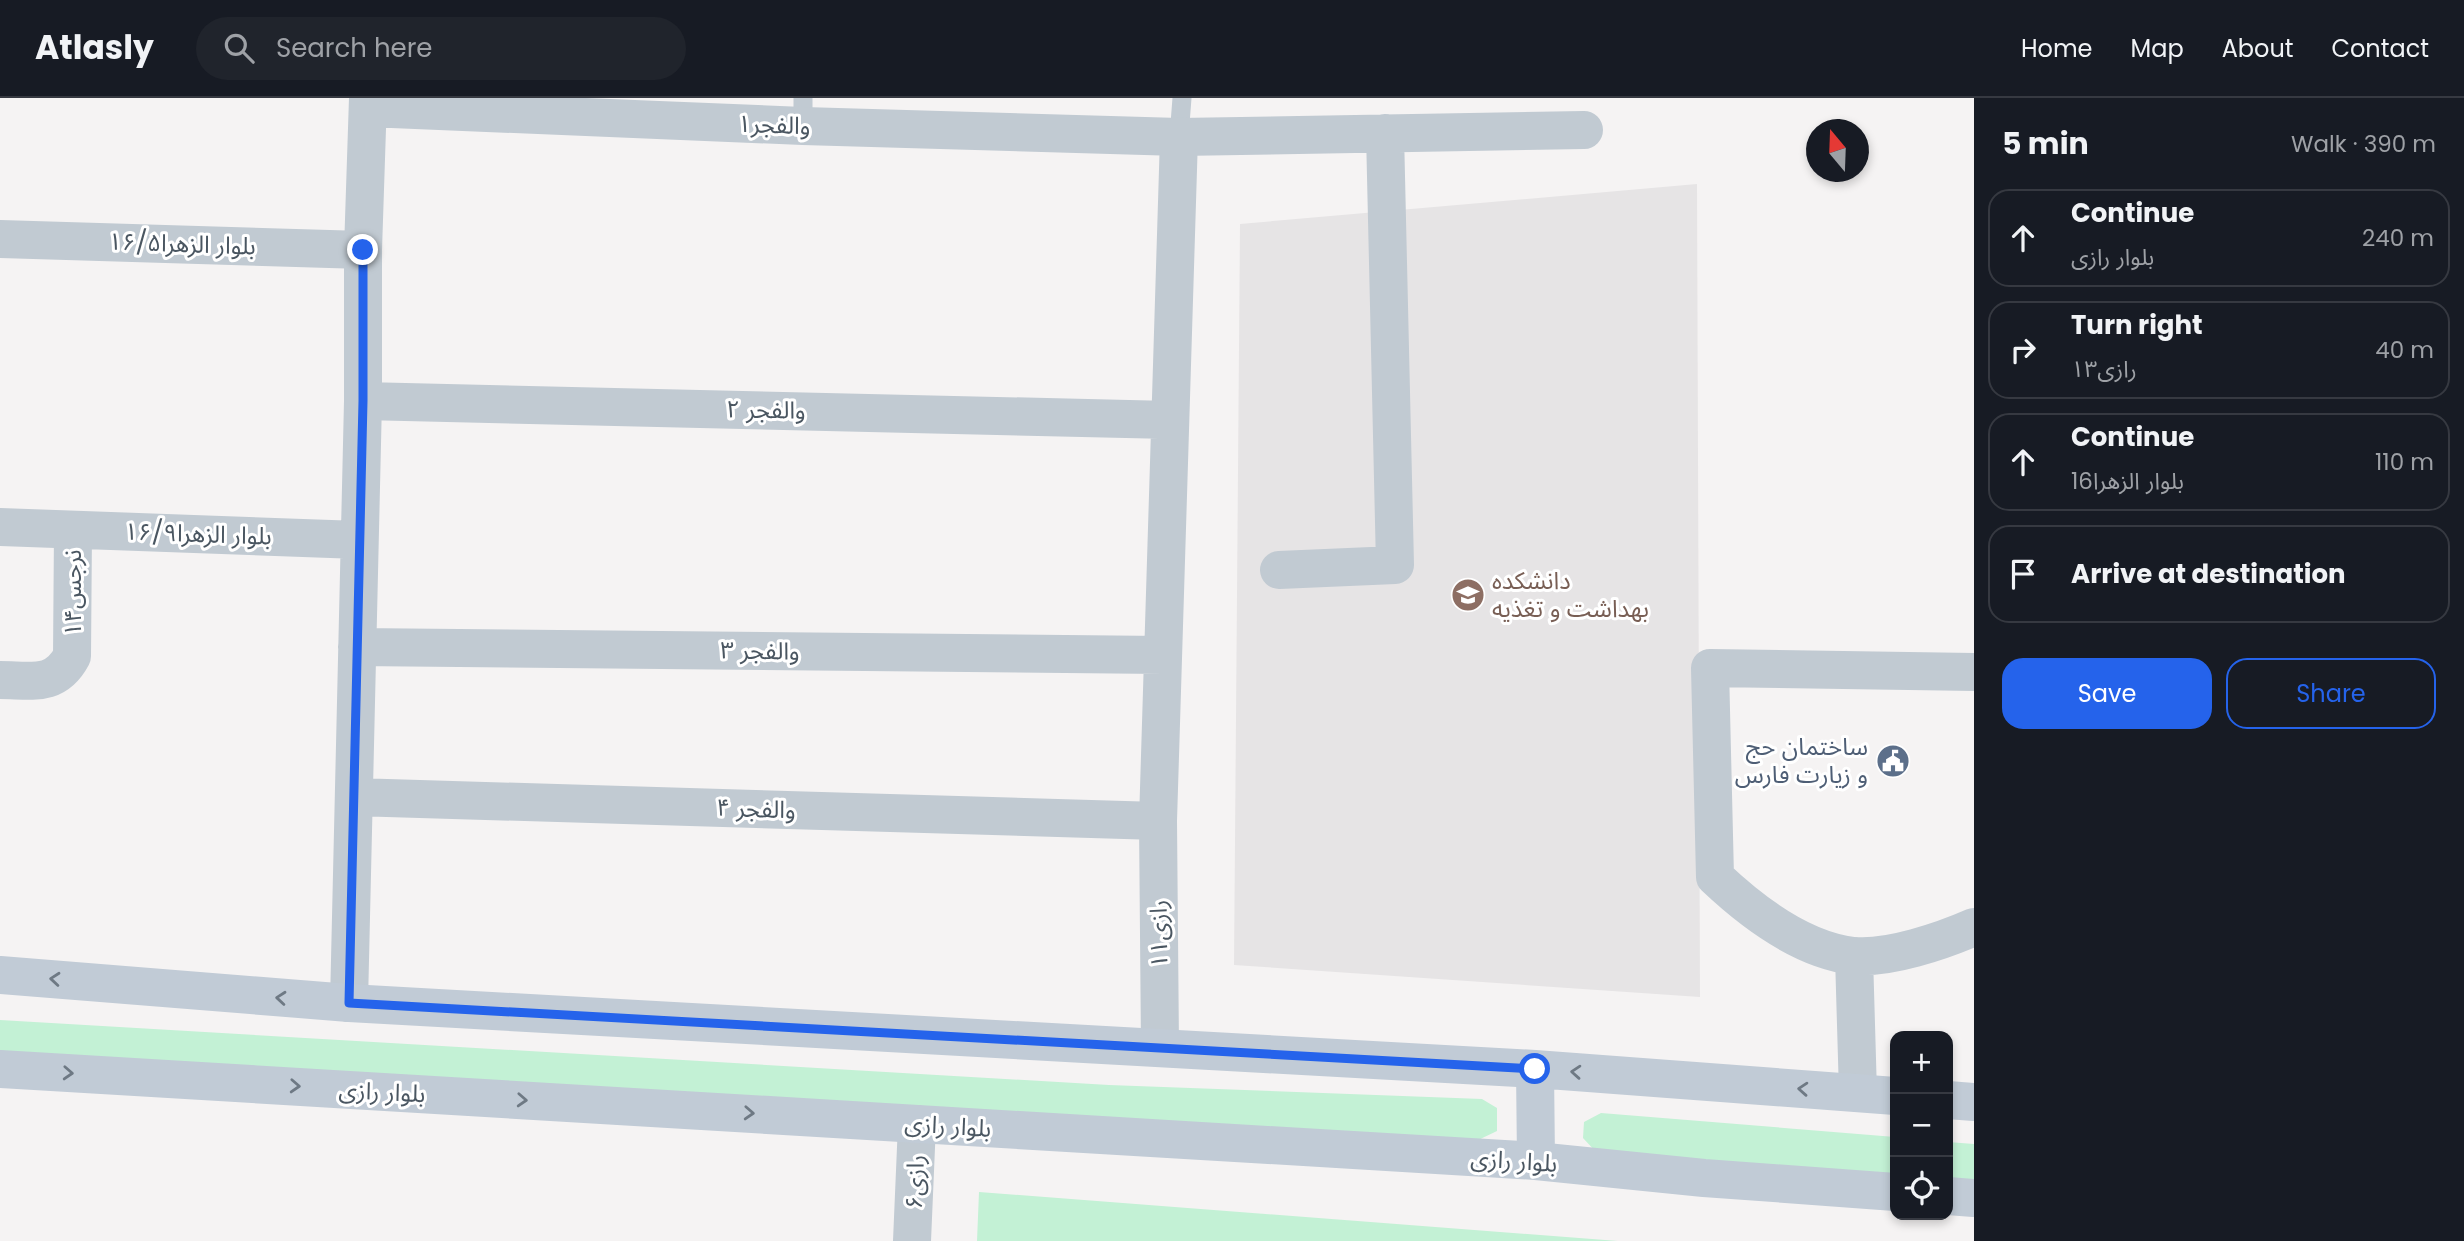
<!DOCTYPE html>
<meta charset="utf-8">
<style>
:root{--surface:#171b24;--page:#20242c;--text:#f1f3f6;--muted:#9ea1a6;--line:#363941;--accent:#2563eb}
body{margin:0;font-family:Poppins,"Noto Sans Arabic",sans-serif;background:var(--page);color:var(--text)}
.controls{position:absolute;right:21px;bottom:21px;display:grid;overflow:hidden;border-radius:14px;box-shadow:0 4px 10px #0003}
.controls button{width:63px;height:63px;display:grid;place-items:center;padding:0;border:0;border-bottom:2px solid var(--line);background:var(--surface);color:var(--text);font:35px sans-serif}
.compass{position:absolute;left:1806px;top:21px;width:63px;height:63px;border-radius:50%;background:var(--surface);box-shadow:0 4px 10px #0003;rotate:341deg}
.stop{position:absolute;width:21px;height:21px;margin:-16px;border:5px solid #2563eb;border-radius:50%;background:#fff}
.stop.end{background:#2563eb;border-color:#fff;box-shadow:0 2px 7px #0008}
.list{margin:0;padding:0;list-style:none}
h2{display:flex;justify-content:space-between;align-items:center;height:91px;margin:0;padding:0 28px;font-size:30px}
h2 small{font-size:23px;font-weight:400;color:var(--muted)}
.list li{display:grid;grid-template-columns:46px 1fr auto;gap:21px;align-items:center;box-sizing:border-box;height:98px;margin:0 14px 14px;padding:0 14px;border:2px solid var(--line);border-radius:21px}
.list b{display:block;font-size:26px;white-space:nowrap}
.list p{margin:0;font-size:23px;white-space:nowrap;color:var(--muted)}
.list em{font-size:23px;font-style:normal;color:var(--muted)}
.actions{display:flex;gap:14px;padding:21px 28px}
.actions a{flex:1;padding:16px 0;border:2px solid var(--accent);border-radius:21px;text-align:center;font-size:24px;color:var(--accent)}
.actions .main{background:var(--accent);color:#fff}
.icon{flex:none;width:38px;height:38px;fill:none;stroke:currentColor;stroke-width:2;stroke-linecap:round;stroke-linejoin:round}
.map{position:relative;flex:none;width:1974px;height:1143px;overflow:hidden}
header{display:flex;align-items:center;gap:42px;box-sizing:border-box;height:98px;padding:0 35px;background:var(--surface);border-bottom:2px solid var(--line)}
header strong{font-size:33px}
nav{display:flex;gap:38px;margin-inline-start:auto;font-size:24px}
.search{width:490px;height:63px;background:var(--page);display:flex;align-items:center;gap:18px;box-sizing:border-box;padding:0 24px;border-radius:38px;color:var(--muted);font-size:26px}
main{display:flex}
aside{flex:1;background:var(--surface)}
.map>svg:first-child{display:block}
.education{fill:#e6e4e5}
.green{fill:#c3f1d5}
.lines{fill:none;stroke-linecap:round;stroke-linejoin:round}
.service{stroke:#c1cad2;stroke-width:19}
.minor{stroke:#c1cad2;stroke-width:38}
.secondary{stroke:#c1cbd6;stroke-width:38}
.oneway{stroke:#6e7984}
.route{stroke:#2563eb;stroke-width:9}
.labels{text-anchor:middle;stroke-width:6;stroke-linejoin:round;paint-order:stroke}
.street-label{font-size:24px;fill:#4a5661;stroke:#fff}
.education-label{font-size:24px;fill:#785e54;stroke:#fff;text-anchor:start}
.service-label{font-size:24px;fill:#4e5e75;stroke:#fff;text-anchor:end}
</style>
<header>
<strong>Atlasly</strong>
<div class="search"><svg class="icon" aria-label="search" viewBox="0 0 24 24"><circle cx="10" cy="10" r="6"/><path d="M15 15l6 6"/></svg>Search here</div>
<nav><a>Home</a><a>Map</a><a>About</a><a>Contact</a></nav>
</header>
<main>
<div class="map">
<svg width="1974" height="1143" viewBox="0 0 1974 1143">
<rect width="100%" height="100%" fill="#f5f3f3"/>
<!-- education -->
<path class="education" d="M1697,86L1700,899L1234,867L1240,126Z"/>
<!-- green -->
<path class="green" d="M0,922L1109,987L1482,1001L1497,1010V1033L1474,1044L0,955Z
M1601,1015L1895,1039V1077L1597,1055L1583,1040L1584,1024Z
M1948,1044L1974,1046V1083L1948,1081Z
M979,1094L1618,1143H977Z"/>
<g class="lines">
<!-- service -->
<path class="service" d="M803,0V28
M1179,39L1182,0"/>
<!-- minor -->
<path class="minor" d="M368,10L803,28L1179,39L1584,32
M0,141L363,152
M363,303L1170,322
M0,429L359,442
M1279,472L1395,467L1385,35
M357,549L1163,557
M1974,574L1710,570L1715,779C1751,813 1802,852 1854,858C1889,861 1942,843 1974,829
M0,582C31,582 55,590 72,558L73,432
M354,699L1158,723
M1854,858L1858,995
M349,905L363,303V152L368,0
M1160,950L1158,723L1179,39
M912,1143L917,1026"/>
<!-- secondary -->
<path class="secondary" d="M0,877L349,905L1535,971L1895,998
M0,971L1536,1063L1704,1080L1895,1094
M1535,971L1536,1063
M1948,1002L1974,1004
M1948,1098L1974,1100"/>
</g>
<!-- one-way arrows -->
<defs><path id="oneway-chevron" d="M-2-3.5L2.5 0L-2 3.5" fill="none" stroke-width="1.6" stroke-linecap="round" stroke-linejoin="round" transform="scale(1.75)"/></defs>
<g class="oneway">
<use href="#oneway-chevron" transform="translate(55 881) rotate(-175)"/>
<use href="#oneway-chevron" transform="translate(281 900) rotate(-175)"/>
<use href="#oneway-chevron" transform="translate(1576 974) rotate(-176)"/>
<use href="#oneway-chevron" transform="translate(68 975) rotate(3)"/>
<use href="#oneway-chevron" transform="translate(295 988) rotate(3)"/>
<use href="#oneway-chevron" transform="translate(1803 991) rotate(-176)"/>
<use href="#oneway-chevron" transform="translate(522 1002) rotate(3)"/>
<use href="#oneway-chevron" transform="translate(749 1015) rotate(3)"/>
</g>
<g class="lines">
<!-- route -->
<path class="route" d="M363,152V303L349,905L1535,971"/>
</g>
<!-- icons -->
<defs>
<symbol id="university-disc" viewBox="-11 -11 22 22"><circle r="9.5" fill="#8d6e63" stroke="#fff"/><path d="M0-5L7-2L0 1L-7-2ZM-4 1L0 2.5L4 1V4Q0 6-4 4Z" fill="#fff"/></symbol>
<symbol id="civic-disc" viewBox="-11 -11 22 22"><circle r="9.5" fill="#5c6f8a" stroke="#fff"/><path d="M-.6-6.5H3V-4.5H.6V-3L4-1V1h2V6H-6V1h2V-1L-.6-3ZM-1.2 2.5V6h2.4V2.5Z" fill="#fff"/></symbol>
</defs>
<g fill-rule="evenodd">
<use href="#university-disc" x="1449" y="478" width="38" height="38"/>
<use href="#civic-disc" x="1874" y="644" width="38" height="38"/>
</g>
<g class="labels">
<!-- street labels -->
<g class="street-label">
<text transform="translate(774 27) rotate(2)" y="8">والفجر۱</text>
<text transform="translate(182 146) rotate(2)" y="8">بلوار الزهرا۱۶/۵</text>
<text transform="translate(766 312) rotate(1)" y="8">والفجر ۲</text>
<text transform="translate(198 436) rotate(2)" y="8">بلوار الزهرا۱۶/۹</text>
<text transform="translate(73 495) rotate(-90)" y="8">نرجس۱۴</text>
<text transform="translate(760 553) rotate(1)" y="8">والفجر ۳</text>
<text transform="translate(756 711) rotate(2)" y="8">والفجر ۴</text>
<text transform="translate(1159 836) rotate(-91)" y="8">رازی۱۱</text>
<text transform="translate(382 994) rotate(3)" y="8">بلوار رازی</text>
<text transform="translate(948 1028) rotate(4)" y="8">بلوار رازی</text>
<text transform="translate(1514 1063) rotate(4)" y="8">بلوار رازی</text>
<text transform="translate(915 1084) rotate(-88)" y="8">رازی۶</text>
</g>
<!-- education labels -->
<g class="education-label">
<text x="1492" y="491">دانشکده<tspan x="1492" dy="28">بهداشت و تغذیه</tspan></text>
</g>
<!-- service labels -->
<g class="service-label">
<text x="1868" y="657">ساختمان حج<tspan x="1868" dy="28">و زیارت فارس</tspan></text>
</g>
</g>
</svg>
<div class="controls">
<button>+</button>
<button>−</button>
<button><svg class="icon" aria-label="locate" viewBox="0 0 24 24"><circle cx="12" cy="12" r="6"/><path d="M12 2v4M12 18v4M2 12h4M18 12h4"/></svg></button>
</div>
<svg class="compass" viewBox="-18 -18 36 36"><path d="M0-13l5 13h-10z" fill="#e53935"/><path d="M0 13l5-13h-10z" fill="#9ea1a6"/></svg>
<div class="stop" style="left:1535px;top:971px"></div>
<div class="stop end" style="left:363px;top:152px"></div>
</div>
<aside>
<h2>5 min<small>Walk · 390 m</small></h2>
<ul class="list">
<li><svg class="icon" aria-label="ahead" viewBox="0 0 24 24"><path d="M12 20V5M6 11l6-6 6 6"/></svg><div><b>Continue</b><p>بلوار رازی</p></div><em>240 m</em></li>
<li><svg class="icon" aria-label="right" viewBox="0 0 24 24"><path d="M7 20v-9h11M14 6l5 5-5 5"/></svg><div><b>Turn right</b><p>رازی۱۳</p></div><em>40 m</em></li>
<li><svg class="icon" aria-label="ahead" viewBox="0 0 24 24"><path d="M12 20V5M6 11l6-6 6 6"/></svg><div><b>Continue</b><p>16بلوار الزهرا</p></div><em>110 m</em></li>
<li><svg class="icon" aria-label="arrive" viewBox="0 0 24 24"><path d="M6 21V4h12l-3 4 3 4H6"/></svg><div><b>Arrive at destination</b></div></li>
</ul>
<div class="actions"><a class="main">Save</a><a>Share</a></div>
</aside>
</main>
